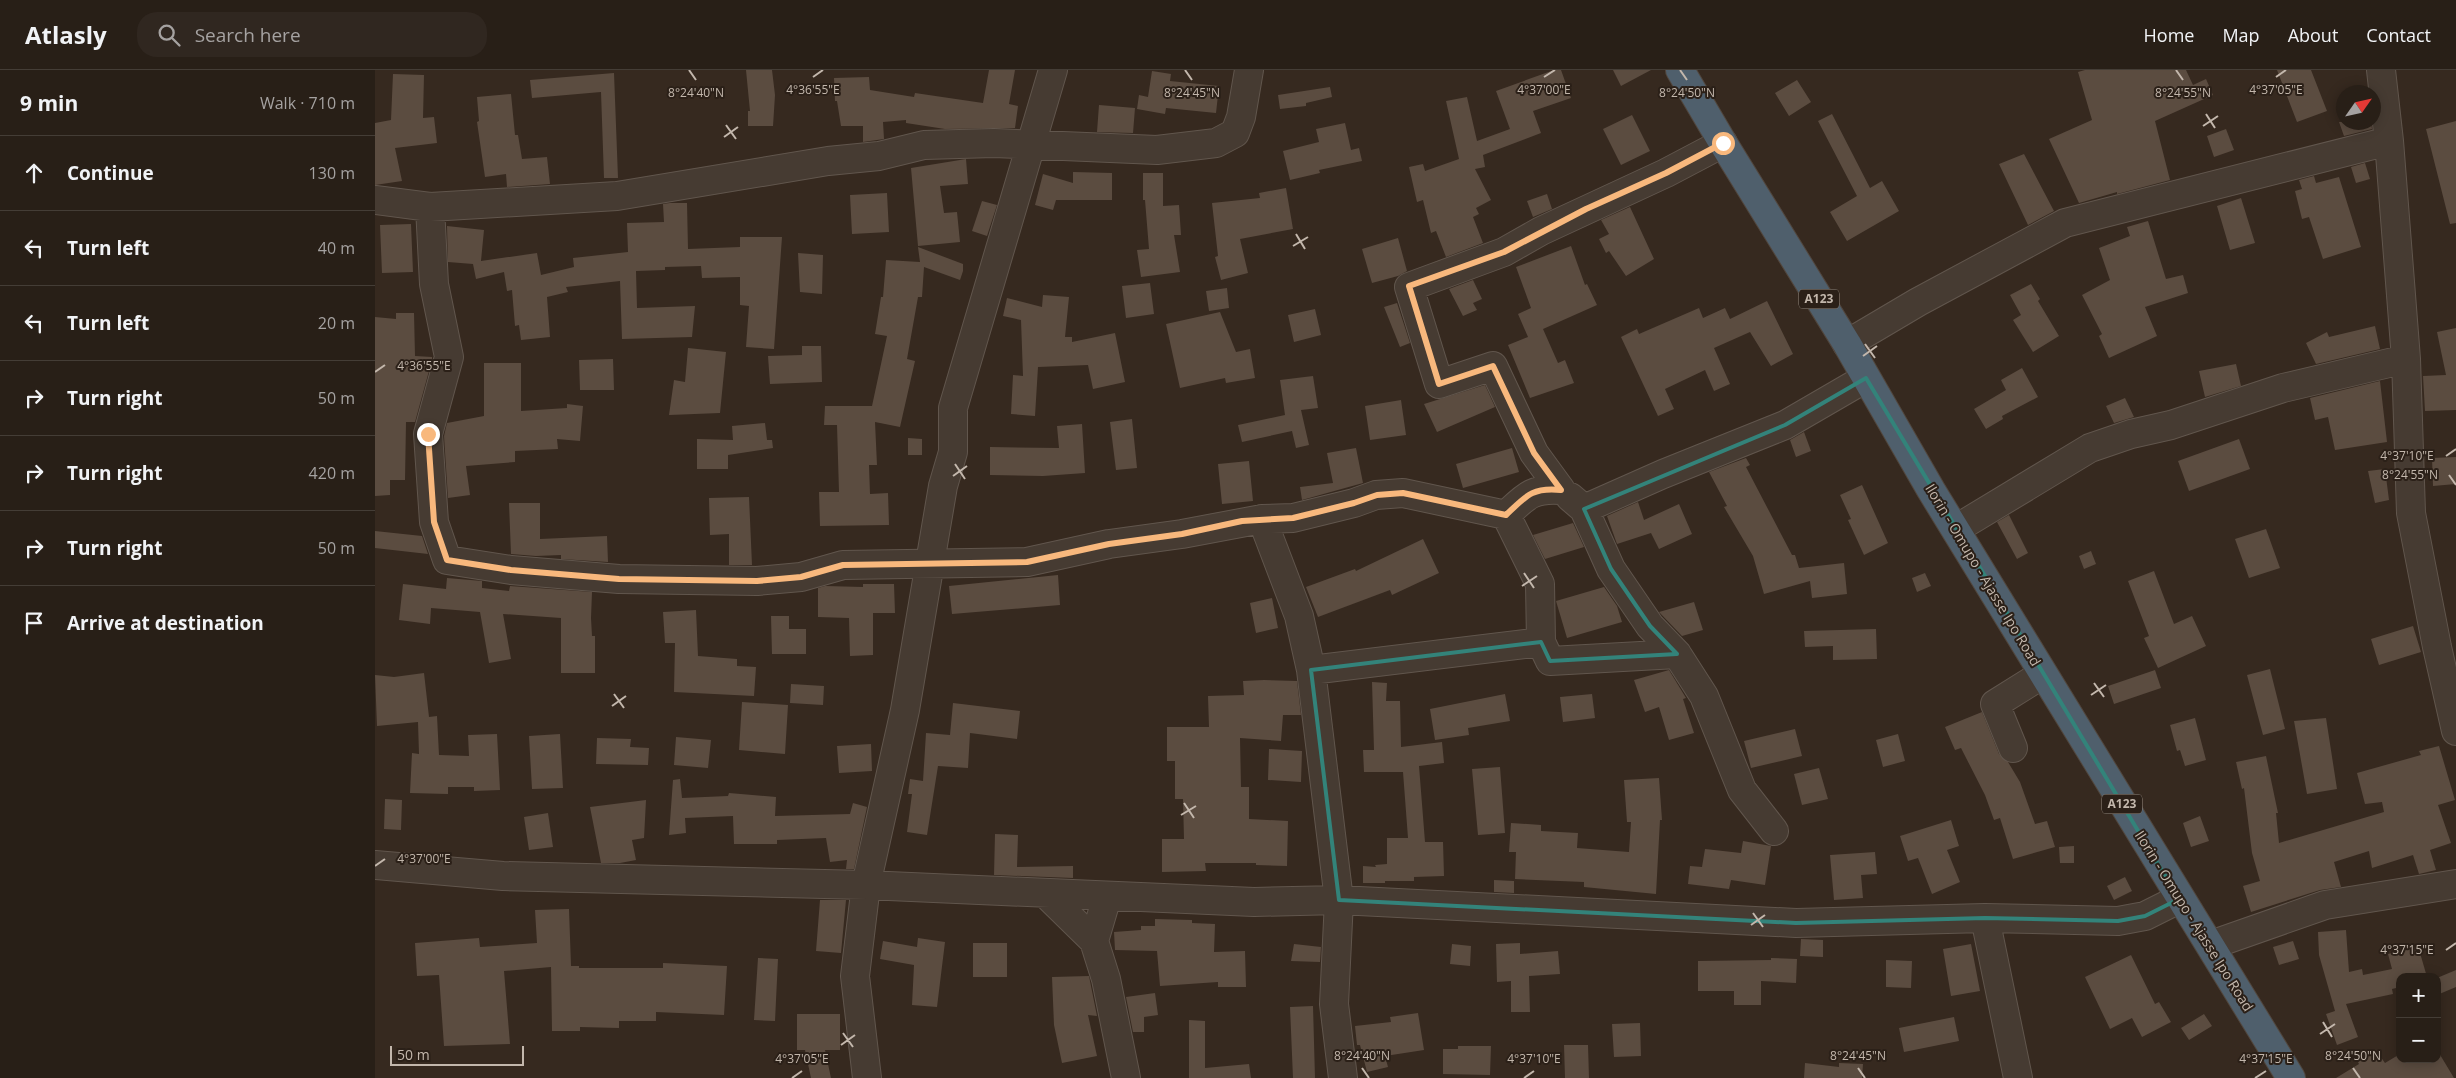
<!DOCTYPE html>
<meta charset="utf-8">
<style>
:root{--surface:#281f17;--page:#302720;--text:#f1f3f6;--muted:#a5a2a1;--line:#443d36}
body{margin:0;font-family:"Open Sans",sans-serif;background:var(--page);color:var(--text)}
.controls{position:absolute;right:15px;bottom:15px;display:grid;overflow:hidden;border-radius:10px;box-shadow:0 2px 12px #0003}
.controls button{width:45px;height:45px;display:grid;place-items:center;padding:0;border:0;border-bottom:1px solid var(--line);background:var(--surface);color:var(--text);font:25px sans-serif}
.compass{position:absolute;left:1961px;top:15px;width:45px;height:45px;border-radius:50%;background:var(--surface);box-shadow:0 2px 12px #0003;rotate:56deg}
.scale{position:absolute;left:15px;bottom:12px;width:134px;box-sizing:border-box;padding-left:5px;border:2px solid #c3b7ac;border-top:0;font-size:14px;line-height:18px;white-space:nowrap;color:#c3b7ac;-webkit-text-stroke:4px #2b2018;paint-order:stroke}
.stop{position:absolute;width:15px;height:15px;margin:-11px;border:4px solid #f8b87d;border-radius:50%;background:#fff}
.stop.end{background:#f8b87d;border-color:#fff;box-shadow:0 1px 5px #0008}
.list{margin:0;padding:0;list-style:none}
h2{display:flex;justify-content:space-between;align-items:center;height:65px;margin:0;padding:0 20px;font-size:21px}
h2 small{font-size:16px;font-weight:400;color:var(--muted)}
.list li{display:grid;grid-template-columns:32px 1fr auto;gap:15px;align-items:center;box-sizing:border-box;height:75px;padding:0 20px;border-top:1px solid var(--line)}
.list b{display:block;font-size:19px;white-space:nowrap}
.list em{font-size:16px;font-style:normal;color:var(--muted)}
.icon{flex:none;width:28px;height:28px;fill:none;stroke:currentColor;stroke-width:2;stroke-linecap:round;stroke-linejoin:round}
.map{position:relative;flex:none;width:2081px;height:1008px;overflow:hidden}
header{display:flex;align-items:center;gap:30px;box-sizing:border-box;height:70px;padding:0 25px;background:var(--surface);border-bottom:1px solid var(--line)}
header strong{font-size:24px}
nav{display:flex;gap:28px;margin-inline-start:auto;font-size:18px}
.search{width:350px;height:45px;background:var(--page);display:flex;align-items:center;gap:12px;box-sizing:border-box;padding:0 18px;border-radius:20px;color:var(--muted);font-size:19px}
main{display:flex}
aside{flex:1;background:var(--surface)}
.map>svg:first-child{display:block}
.building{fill:#5b4c40}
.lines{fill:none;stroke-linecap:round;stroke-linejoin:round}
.minor-casing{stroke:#61564d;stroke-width:30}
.highway-casing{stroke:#51463d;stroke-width:30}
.minor{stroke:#463b32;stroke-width:28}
.highway{stroke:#4f5f6c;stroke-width:28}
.route{stroke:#f8b87d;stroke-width:6}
.marked{fill:none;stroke:#33837a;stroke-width:4;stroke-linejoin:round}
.ticks{fill:none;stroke:#c3b7ac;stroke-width:2}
.labels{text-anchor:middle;stroke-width:4;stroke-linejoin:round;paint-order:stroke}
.shield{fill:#2b2018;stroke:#958a80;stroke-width:1}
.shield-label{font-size:12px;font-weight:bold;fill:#c3b7ac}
.street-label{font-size:14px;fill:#c3b7ac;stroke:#2b2018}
.ticks-label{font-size:12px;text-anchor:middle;fill:#c3b7ac;stroke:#2b2018;stroke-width:4;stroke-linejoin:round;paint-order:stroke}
</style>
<header>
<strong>Atlasly</strong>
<div class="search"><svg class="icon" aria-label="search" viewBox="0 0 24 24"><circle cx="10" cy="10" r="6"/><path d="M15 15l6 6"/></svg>Search here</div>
<nav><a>Home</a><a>Map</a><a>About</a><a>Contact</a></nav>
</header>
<main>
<aside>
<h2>9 min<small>Walk · 710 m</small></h2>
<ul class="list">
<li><svg class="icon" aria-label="ahead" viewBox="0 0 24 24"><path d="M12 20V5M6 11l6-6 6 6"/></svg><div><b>Continue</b></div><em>130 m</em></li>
<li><svg class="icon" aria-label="left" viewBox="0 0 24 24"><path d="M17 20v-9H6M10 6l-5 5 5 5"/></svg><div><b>Turn left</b></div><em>40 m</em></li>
<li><svg class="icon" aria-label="left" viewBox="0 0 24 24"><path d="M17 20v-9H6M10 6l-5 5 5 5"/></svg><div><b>Turn left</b></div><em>20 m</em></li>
<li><svg class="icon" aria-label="right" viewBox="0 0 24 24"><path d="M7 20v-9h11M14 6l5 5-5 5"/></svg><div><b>Turn right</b></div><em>50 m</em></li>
<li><svg class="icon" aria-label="right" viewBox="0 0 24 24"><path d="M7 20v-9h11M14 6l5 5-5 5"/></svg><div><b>Turn right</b></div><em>420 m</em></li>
<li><svg class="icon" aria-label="right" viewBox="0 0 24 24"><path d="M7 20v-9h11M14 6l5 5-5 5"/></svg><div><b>Turn right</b></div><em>50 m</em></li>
<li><svg class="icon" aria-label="arrive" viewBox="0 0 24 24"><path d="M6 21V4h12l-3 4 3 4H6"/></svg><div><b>Arrive at destination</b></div></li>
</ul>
</aside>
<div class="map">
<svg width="2081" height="1008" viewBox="0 0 2081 1008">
<rect width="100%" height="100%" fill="#36291f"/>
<!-- building -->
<path class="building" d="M371,0H397L400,25L398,56H373V41H375Z
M614,0H640L634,34L643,36L640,58L570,59L531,53V50L508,52L509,69L488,72V56H466L462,31H460L459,8L494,7L495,20L539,27L540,23L608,33Z
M1179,0H1186L1196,28L1158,41L1166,63L1108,85L1110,97L1100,99L1116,130L1101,138L1104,144L1098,147L1108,173L1071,187L1061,161L1056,163L1048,130L1042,132L1034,97L1048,94L1050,101L1084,89L1071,31L1092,27L1102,71L1135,59L1121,21Z
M1238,0H1276L1246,16Z
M1710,0H1811L1818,15L1831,9L1838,25L1780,51L1795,110L1742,124V122L1704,133L1674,69L1717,50L1703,2Z
M1902,0H1936L1952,41L1922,52Z
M777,1L796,4L795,11L844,16L841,43L791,38L790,44L762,39L764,25L773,27Z
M239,3L243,108H229L226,22L157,28L155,10Z
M18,4L49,5L48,48L59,47L62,73L20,78L27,111L0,115V53L16,50Z
M1422,10L1436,32L1414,46L1400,23Z
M955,17L957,27L931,33V36L905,39L903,25Z
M136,24L140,65H143L147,89L172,87L175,114L132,117L131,104L110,107L102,52L104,51L102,27Z
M724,35L760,38L758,63L722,62Z
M1457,44L1495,118L1507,111L1524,141L1472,171L1455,142L1482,126L1443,51Z
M1257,45L1275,81L1246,95L1228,59Z
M2081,51V153L2075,154L2051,59Z
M1964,52H1996L1997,59L1969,66Z
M970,53L976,80L984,78L987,91L944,100L945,103L915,110L908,81L944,72L941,59Z
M1851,59L1859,80L1839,87L1832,66Z
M1649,84L1679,141L1653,155L1624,94Z
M591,89L593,114L565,116L569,143L582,142L585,172L543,176L536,98Z
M1990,93L1995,109L1981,113L1976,97Z
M698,102L737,103V130H681L678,140L660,135L668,104L698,113Z
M768,103H788V136L804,135L806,165H799L805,202L766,207L762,180L774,179L770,130H768Z
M1939,106L1941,113L1964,107L1986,177L1948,189L1934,147L1927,149L1920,121L1927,119L1924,110Z
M911,118L918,159L865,169L873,203L846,210L840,187L843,186L837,133L885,128L884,123Z
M512,123L514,162L477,164L475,125Z
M1172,124L1177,139L1158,147L1152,131Z
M1866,128L1880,173L1855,180L1842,136Z
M607,131L622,135L612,166L597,161Z
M295,133H312L313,179L365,177V167H407L399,279L371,277L374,236L365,235V207L327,208L326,196L290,197V200L261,201L262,238L320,236L317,267L247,269L245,211L191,217L193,222L172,227L175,267L146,270L144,255L140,256L137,220L132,221L129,202L101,209L98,194L73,192L72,156L109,160L106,191L162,183L166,205L199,197L198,188L253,182L252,153L289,152L288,134Z
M1255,137L1279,189L1251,206L1234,181L1231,183L1224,169L1234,164L1226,150Z
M1773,151L1791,209L1808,205L1813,223L1770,237L1782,266L1734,288L1724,266L1727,264L1707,225L1735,210L1724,178L1755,166L1752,157Z
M36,154L38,202L7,203L5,155Z
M1023,168L1032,201L1023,206L997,213L987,179Z
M1196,176L1210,215L1212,214L1222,235L1168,259L1183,293L1190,290L1199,313L1155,328L1133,275L1153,267L1143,244L1156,238L1141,197Z
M543,177L588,194V201L585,210L549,197L547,227H543L532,289L540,291L525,357L500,352L502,395H494L495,424L513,423L514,455L445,456L444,422H464L462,355H449L450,336H497L512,266L500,264L506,227H508L511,190L545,192Z
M423,183L448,185L447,224L425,222Z
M1098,210L1107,229L1098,233L1102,240L1088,246L1074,219Z
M775,213L779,244L751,248L747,216Z
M1656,214L1665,229L1663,231L1684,266L1658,282L1638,250L1646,245L1635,225Z
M852,218L854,238L834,241L831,221Z
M668,225L694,227L690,267H697V272L740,263L750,312L718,319L713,295L663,297L660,346L636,344L638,305L648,306L646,250L628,246L632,228L667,237Z
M1392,231L1418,284L1396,296L1375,262L1339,278L1355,314L1339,321L1330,300L1290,319L1299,339L1283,346L1246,267L1262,259L1264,264L1324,238L1328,248L1350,238L1355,249Z
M1022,233L1035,273L1025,277L1009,237Z
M940,239L946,265L919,272L913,245Z
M845,242L861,282L875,279L880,308L851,313L850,308L805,318L791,254Z
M21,243H39L40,286L57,287V290L40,352H31L30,410H15V425L0,426V247L21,249Z
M2000,256L2005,279L1941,294L1931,273L1952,262L1954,267Z
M2081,258V340L2050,341L2048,306L2071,305L2062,262Z
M427,276H446L447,312L395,314L393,286L427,285Z
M313,278L351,282L345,343L294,345L299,310L310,312Z
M238,289L239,320H205L204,290Z
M109,293H146V341L192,338V334L208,336L205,371L182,369L183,379L140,381V392L91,396L95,425L73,428L69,366L72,353L109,346Z
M1861,294L1866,316L1830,327L1824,301Z
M1647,298L1663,327L1627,346L1628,349L1611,359L1599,339L1631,320L1626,310Z
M938,306L943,338L926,340L934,375L921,378L917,361L867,372L863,355L910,345L905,310Z
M2005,311L2012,372L1960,380L1953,347L1940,350L1935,328Z
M1110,315L1120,337L1062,362L1049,334Z
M1750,328L1759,347L1739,353L1731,336Z
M1026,330L1031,365L995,370L990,336Z
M757,349L762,398L741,400L735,352Z
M390,353L392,370H397L398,378L353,385V399H322V369L358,370L357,356Z
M707,354L710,403L668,406L615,405V377L684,378L682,356Z
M1429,362L1436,381L1421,387L1415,370Z
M533,368L547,369V385H533Z
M1864,369L1875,399L1814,421L1803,391Z
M981,378L988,413L927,430L925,417L958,413L952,383Z
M1137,378L1144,402L1088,418L1081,394Z
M2081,387V414L2058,416L2057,388Z
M1371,388L1375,395L1371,397L1417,485H1420L1424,498L1469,493L1472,524L1437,528L1435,511L1389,524L1378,486L1349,437L1352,436L1334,402Z
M874,391L878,431L847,434L843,394Z
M2010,399L2014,430L2000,433L1993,401Z
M1487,415L1513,473L1489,485L1473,450L1476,449L1465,425Z
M374,427L377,495H354V464L335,465L334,428Z
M1263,432L1269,450L1304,434L1317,464L1284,479L1276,463L1242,474L1232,446Z
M134,433H165V469L232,466L233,492L186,489V485L161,486L136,484Z
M1634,445L1653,483L1642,489L1622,452Z
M1198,453L1209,477L1170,489L1158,465Z
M1891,459L1905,498L1874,508L1860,469Z
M0,461L47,466L53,484L0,478Z
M1048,469L1064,503L1017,525L1015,520L943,547L931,517L980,499L981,501Z
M1716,481L1721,494L1709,499L1704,486Z
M1779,501L1799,554L1817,546L1831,576L1783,598L1769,568L1774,566L1753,511Z
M1550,503L1556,516L1542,522L1537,508Z
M683,505L685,535L577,544L574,516Z
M72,508L107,511V518L134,521L135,516L217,522L216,548L217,566H220V603H186V548L128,544L136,589L114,593L105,542L56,538L55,554L24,550L28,514L71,519Z
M488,514H519L520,543H498V585L475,586L474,548L443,547V518L450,516L488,517Z
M1229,517L1242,536L1247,552L1192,568L1181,531Z
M897,528L903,558L881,563L875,533Z
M1319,532L1328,560L1307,566L1284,542Z
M321,540L323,586L362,589V596L381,597L379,626L299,622L300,573H290L288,542Z
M396,546H414V559H431V584H397Z
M2038,556L2046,582L2004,595L1996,569Z
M1501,559L1502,589L1458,590V576L1430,577L1429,561Z
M1895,599L1910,659L1888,665L1872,605Z
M1294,600L1311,628L1308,629L1319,663L1294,670L1284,637L1270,642L1259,610Z
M1780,600L1786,618L1739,634L1733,616Z
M49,603L54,647L62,646L64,685L94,686L93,665L122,664L125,720L99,721V717H73V724L35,723L37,683L44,684L43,652L2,656L0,605L19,607Z
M889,610L922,611L926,645H908L906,671L865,668L866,717H874V749L913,751L912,796L881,795V793H830L831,801L787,802V769H809L808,729H800V691H792V657H834L833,626L869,625L868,611Z
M997,612L1012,613L1011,631H1025L1026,677L1067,672L1069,693L1044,696L1050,772H1068L1069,806L1039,807V811H1010V813H988V796L1001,797L1000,795L1012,794V768H1033L1028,702H989L988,680H999Z
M416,614L449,616L448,635L415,633Z
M1130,624L1135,651L1093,658L1094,665L1060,670L1055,639Z
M1217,624L1220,648L1188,652L1185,627Z
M367,632L413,635L410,684L364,680Z
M578,633L645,641L642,669L595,663L593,698L563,696L552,765L532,762L537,724H533L535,709L548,711L551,663L575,665Z
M1607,642L1624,684L1633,692L1645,712L1660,754L1672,751L1680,777L1638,789L1625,748L1619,750L1610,725L1586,678L1580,680L1570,657Z
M1820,648L1831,690L1810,696L1805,680L1802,681L1795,655Z
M1951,648L1962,719L1932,724L1919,651Z
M1420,659L1427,686L1376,698L1369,671Z
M185,664L188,718L157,719L154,666Z
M1523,664L1530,691L1508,697L1501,670Z
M301,667L336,670L333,698L299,695Z
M222,668L256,669L255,677L274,678L273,695L221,694Z
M496,674L497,701L464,703L462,676Z
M2064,676L2080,730L2063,735L2076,773L2055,780L2061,800L2044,804L2038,785L1997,798L1994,781L1959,792L1966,817L1945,820L1876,842L1868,816L1885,811L1877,783L1869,718L1867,719L1861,692L1891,686L1903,743H1901L1904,773L2009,742L2007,732L1990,734L1982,703L2046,685L2044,681Z
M894,679L927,681L926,712L893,710Z
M1125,697L1130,763L1103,765L1097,699Z
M1444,698L1453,729L1427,735L1419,704Z
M1284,708L1287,750H1285L1281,824L1209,817V812L1140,809L1141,782H1134L1136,753L1166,755V761L1203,763L1202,778L1254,782L1256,752H1252L1249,710Z
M305,709L307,728L353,726L354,723L401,727L400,746L475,744L478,733L492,737L479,799H471L472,790L455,792L451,768L402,770V774H359L358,746L310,748L311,763L294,765L298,710Z
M10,729L27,730L26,760L9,759Z
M271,730L269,768L257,770L261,790L245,793H226L215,737Z
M173,743L178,777L154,780L149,747Z
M1825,746L1834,771L1816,777L1808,753Z
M1576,750L1584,776L1572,780L1585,812L1557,824L1543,788L1533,791L1525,766Z
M620,764L643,765L642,797L698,796V808L619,805Z
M1368,771L1396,776L1390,815L1356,810L1354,819L1313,814L1315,796L1327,797L1330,779L1366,783Z
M1699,776V793H1685L1684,777Z
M1500,782L1502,804L1486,805L1488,828L1459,830L1455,785Z
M1750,807L1757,821L1739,830L1732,816Z
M1119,810L1139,811V823L1119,822Z
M445,830H471L466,883L441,881Z
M194,839L196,896H204V898H288V893L352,896L349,945L281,942V951H244V958L205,957V961H177L176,897L129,901L135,974L69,976L64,905L42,906L40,873L104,868L105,877L162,873L160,840Z
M780,849L817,850V853L840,854L839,882L870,881L871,917H843V912L785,916L782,881L740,880L739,862L766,860V856H780Z
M1971,860L1974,902L1987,899L1988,905L2017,899L2013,884L2043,876L2052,907H2025V917L2017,919L2018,924L1971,934L1983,967L1962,975L1951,944L1960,941L1944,885L1943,862Z
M543,868L570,872L562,937L537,935L539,895L505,889L508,871L542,877Z
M1426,869L1448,870V887L1425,886Z
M1918,871L1924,889L1904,895L1898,877Z
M598,873H632V907H598Z
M1145,873V884L1183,881L1185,904L1154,906L1155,942H1136V911L1122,912L1121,874Z
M919,874L946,877L945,892L916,891Z
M1077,874L1096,876L1095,896L1075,894Z
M1596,874L1605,921L1576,926L1568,879Z
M1756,885L1780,934L1784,932L1796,952L1767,967L1757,948L1735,959L1710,907Z
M383,888L403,889L400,951L379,950Z
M1396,888L1422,889L1421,913L1386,911V935H1359V921H1323V891L1396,890Z
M1511,890L1537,891L1536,918L1511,917Z
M2081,900V917L2062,925V908Z
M714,906L722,946L713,945L722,986L687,993L679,955L677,907Z
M780,923L783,945L769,947V962H758L751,927Z
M938,936L940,1008H918L915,937Z
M1043,943L1049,980L1010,986L1013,997L992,1002L985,975H982L980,956L1016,952L1015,947Z
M422,944H465V980H450L456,1008H436L430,980H422Z
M1829,944L1837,956L1814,970L1806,958Z
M1579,947L1584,971L1529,982L1524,958Z
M814,950L830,951V998L874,994L876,1008H814Z
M1265,953L1266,986L1239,987L1237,954Z
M1189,975H1213L1214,1008H1190Z
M1083,976H1116L1115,1005L1068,1004V979H1083Z
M2000,979L2010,993L2025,984V989H2062L2064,983L2079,1008H1961L1984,994L1983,992Z
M1430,993L1464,997V993L1488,994L1487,1008H1429Z"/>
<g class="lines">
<defs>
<path id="minor" d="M2006,0L2014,71
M0,130L55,137L242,126L453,91L504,86L549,75L619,73L782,80L841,73L860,63L866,47L874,0
M55,137L59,214L74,287L53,364L59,452L72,490L136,500L244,509L382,511L426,507L468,495L652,492L734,474L807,464L887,449L924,546L936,600L964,830L959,934L968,1008
M1472,274L1543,232L1690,153L2014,71L2031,289L2036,443L2062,577L2081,661
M1195,427L1209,439L1288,404L1410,355L1491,308
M1209,439L1236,499L1275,556L1302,584L1329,626L1367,720L1399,761
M1131,445C1151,426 1157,418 1186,420L1159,383L1118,296L1064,314L1034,217L1129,182L1166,161L1291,103L1348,73
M887,449L918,448L979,433L1001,425L1028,423L1131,445L1165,514L1166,572
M1581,459L1715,378L1756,364L1796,355L1908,318L2031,289
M936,600L1166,572L1175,591L1302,584
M1638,678L1620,634L1668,604
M0,795L128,806L491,815L879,832L964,830L1421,853L1610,848L1743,851L1770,846L1804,829
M671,824L719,871
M732,827L719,871L731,909L751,1008
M1610,848L1643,1008
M1836,875L1950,835L2081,814
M492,1008L480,906L491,815L530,640L568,416L578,382V338L678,0"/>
<path id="highway" d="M1305,0L1348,73L1472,274L1556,420L1916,1008"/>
</defs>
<!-- minor casing -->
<use href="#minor" class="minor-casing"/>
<!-- highway casing -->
<use href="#highway" class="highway-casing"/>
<!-- minor -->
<use href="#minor" class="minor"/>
<!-- highway -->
<use href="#highway" class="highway"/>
</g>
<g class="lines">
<!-- route -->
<path class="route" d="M53,364L59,452L72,490L136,500L244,509L382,511L426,507L468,495L652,492L734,474L807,464L867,451L918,448L979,433L1002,425L1028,423L1131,445C1151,426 1157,417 1186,420L1159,383L1118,296L1064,314L1034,216L1129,182L1211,139L1291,103L1348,73"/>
</g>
<!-- marked area -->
<path class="marked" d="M1491,308L1804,829L1770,846L1743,851L1610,848L1421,853L964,830L936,600L1166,572L1175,591L1302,584L1275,556L1236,499L1209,439L1410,355Z"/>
<!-- ticks -->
<path class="ticks" d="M314,0L321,10M810,0L817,10M1305,0L1312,10M1801,0L1808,10M438,7L448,0M1169,7L1180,0M1901,7L1911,0M1831,44L1840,58M351,55L361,69M1828,56L1843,46M349,67L363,57M921,164L930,179M918,176L933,167M1490,274L1500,288M1488,286L1502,276M0,302L10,295M2071,386L2081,379M580,394L590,409M2074,405L2081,415M578,406L592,396M1149,503L1159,518M1147,516L1162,506M1719,613L1729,627M239,624L249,638M1716,625L1731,615M237,636L251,626M809,733L819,748M806,745L821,736M0,796L10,789M1378,843L1388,857M1376,855L1390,845M2071,880L2081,873M1948,952L1957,967M468,963L478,977M1945,964L1960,954M466,975L480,965M987,998L994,1008M1483,998L1490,1008M1978,998L1985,1008M417,1008L427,1001M1149,1008L1159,1001M1880,1008L1891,1001"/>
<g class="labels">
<!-- shield labels -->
<g class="shield">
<rect x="1424" y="219.5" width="40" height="19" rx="4"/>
<rect x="1727" y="724.5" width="40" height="19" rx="4"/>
</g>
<g class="shield-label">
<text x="1444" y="233">A123</text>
<text x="1747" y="738">A123</text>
</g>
<!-- street labels -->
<g class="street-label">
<text transform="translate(1608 505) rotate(59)" y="5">Ilorin - Omupo - Ajasse Ipo Road</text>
<text transform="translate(1819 851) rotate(58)" y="5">Ilorin - Omupo - Ajasse Ipo Road</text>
</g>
</g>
<g class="ticks-label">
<text x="438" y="24">4°36'55"E</text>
<text x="1169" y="24">4°37'00"E</text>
<text x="1901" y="24">4°37'05"E</text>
<text x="321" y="27">8°24'40"N</text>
<text x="817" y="27">8°24'45"N</text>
<text x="1312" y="27">8°24'50"N</text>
<text x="1808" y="27">8°24'55"N</text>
<text x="49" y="300">4°36'55"E</text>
<text x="2032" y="390">4°37'10"E</text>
<text x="2035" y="409">8°24'55"N</text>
<text x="49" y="793">4°37'00"E</text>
<text x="2032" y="884">4°37'15"E</text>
<text x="987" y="990">8°24'40"N</text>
<text x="1483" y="990">8°24'45"N</text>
<text x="1978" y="990">8°24'50"N</text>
<text x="427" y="993">4°37'05"E</text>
<text x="1159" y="993">4°37'10"E</text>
<text x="1891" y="993">4°37'15"E</text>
</g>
</svg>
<div class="controls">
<button>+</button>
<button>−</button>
</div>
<svg class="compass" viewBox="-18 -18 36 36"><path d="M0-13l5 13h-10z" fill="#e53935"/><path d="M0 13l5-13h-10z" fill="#a5a2a1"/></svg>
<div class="scale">50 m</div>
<div class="stop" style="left:1348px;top:73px"></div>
<div class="stop end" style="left:53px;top:364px"></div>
</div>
</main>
